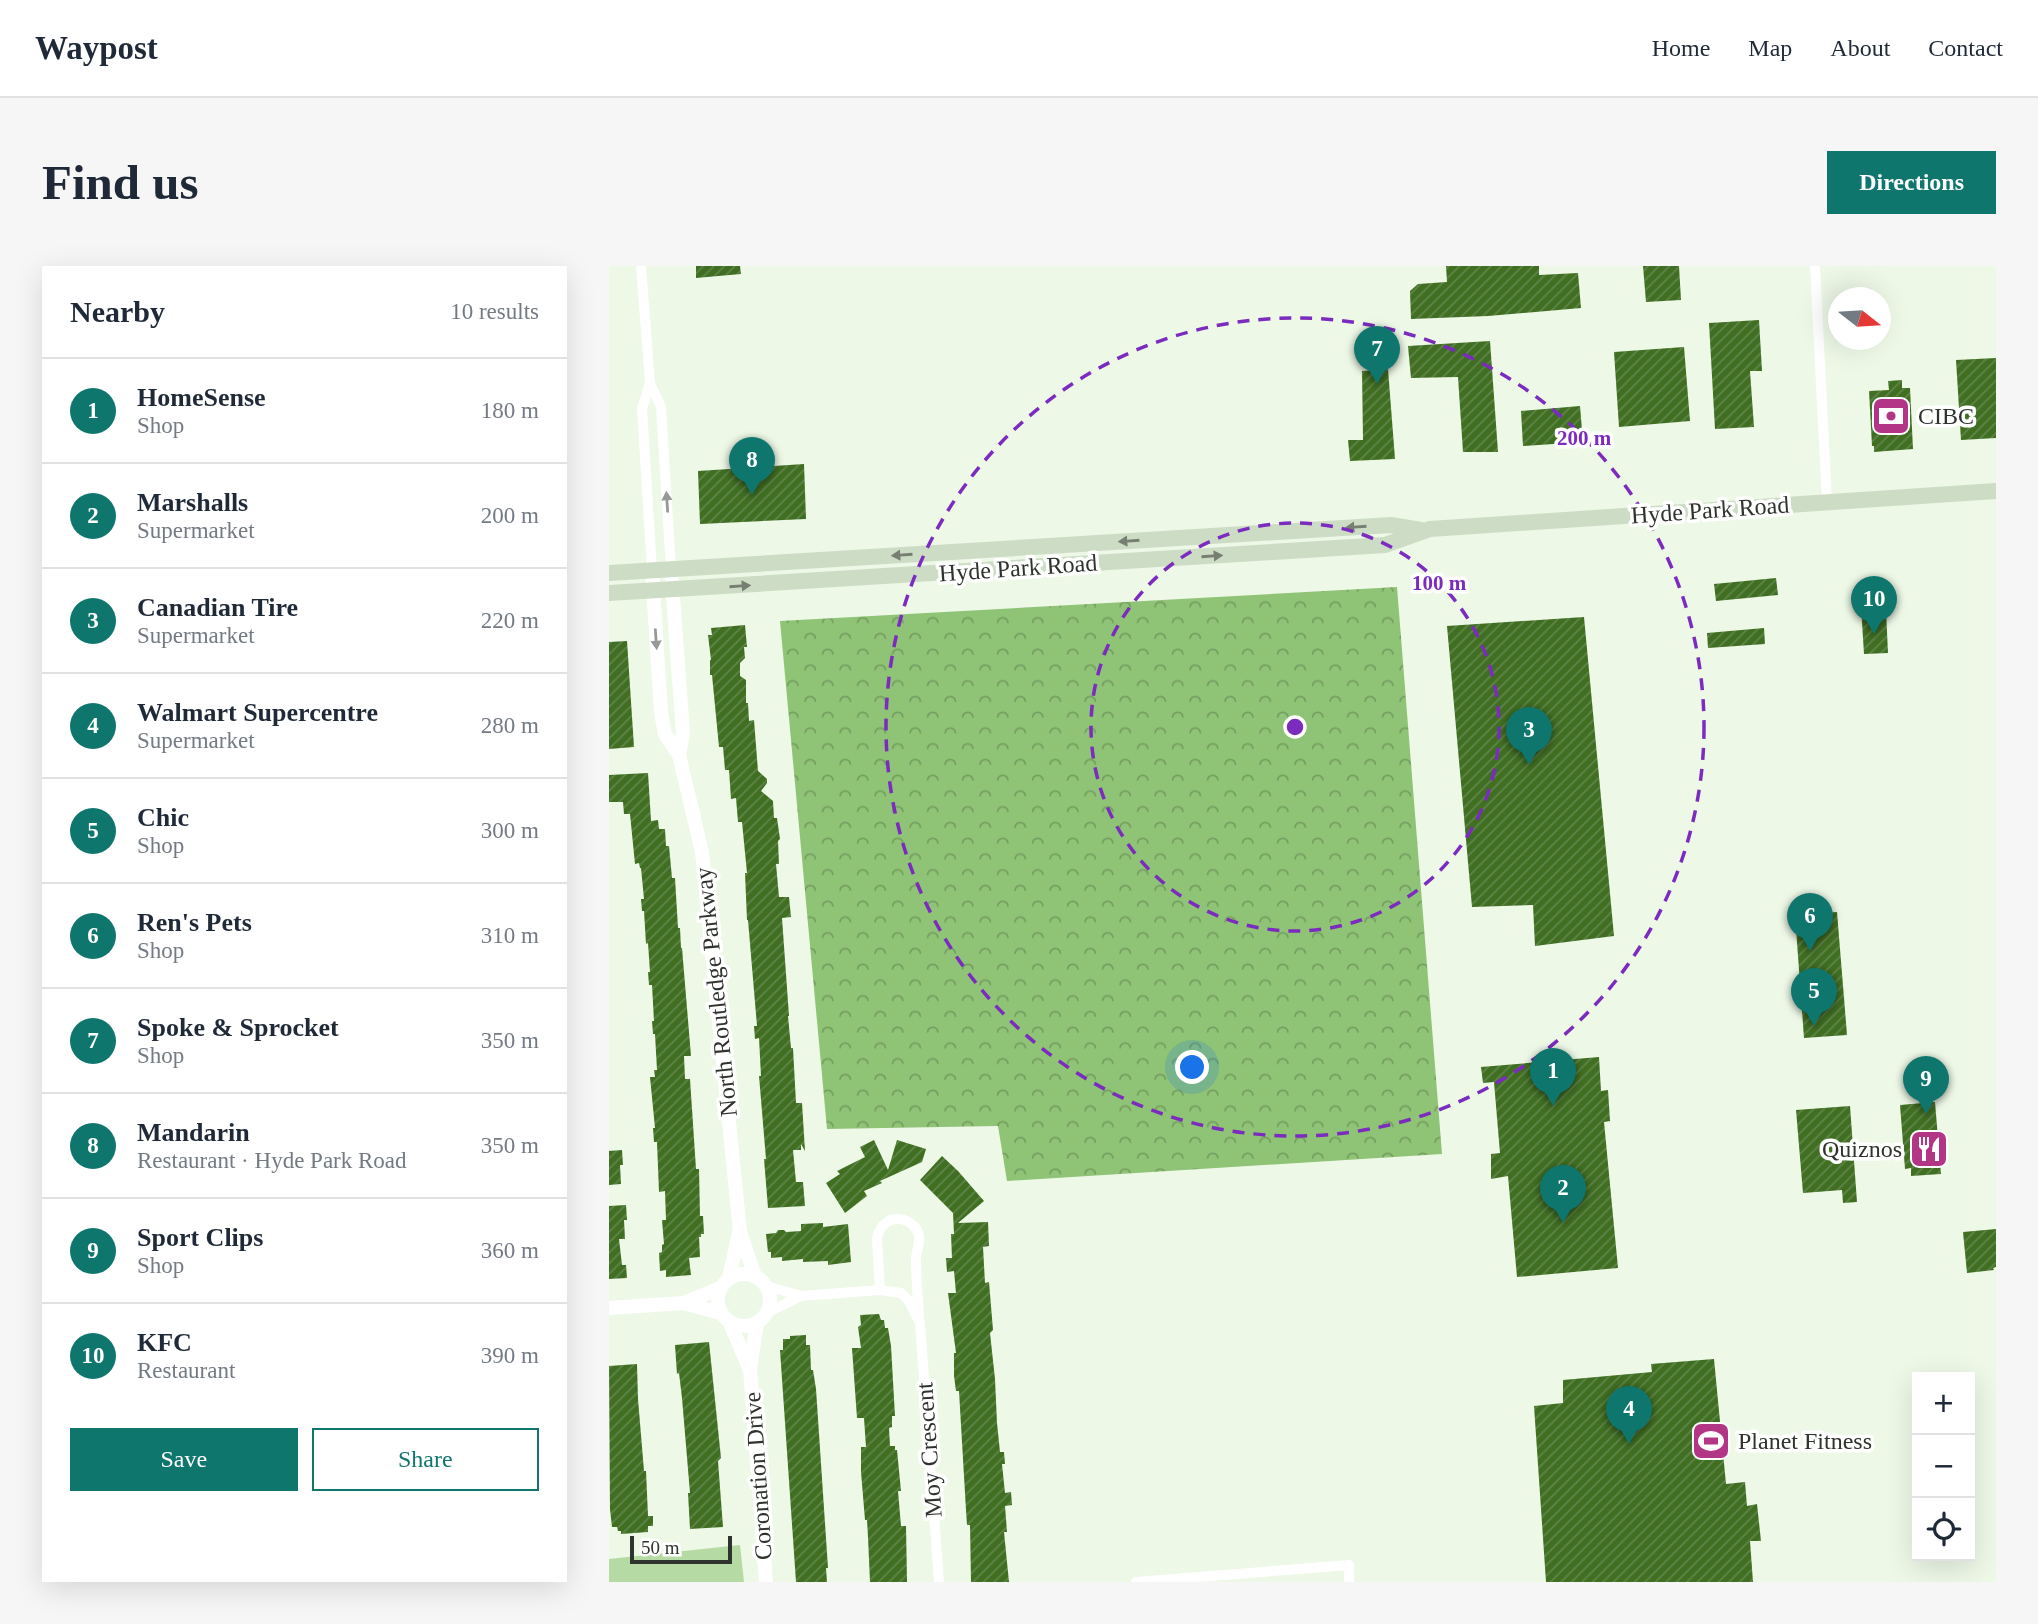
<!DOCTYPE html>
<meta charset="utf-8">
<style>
:root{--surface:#fff;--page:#f6f6f7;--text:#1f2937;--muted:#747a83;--line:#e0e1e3;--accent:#0f766e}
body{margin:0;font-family:Georgia,serif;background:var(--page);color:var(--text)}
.controls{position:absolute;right:21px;bottom:21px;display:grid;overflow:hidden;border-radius:0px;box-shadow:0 7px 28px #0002}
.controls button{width:63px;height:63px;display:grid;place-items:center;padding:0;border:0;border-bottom:2px solid var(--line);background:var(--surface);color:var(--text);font:35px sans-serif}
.compass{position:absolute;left:1219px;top:21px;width:63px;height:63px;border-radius:50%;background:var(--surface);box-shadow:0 7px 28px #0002;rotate:107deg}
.scale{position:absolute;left:21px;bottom:18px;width:102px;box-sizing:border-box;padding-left:7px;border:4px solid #2f332d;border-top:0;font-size:19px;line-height:24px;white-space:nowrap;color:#2f332d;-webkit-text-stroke:5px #fff;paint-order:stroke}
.you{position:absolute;left:584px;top:802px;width:24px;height:24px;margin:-18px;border:5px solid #fff;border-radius:50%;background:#1a73e8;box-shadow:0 0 0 10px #1a73e833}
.badge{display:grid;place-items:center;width:46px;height:46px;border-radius:50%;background:var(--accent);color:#fff;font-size:23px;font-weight:700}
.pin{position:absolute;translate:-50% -58px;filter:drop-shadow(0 2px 4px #0008)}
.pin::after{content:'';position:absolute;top:37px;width:24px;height:21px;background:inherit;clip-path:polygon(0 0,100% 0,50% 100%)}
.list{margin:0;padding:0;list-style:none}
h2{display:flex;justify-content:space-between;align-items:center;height:91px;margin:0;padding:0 28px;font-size:30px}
h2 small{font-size:23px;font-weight:400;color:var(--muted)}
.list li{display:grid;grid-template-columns:46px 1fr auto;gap:21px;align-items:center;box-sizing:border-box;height:105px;padding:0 28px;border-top:2px solid var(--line)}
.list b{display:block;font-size:26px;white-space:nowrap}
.list p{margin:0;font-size:23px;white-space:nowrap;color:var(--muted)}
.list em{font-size:23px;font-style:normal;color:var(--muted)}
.actions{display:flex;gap:14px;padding:21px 28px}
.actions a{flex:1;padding:16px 0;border:2px solid var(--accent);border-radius:0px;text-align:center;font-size:24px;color:var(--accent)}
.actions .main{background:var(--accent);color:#fff}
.icon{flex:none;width:38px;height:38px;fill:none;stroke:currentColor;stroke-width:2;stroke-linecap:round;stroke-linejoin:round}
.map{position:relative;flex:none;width:1387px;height:1316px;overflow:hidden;border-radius:0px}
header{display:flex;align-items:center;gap:42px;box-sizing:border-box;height:98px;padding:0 35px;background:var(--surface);border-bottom:2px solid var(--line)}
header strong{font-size:33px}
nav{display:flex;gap:38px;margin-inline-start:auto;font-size:24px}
.intro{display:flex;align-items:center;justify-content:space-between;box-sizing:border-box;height:168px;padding:0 42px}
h1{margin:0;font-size:49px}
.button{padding:18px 32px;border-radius:0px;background:var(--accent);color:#fff;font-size:24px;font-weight:700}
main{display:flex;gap:42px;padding:0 42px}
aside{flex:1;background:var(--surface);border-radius:0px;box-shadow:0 7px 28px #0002}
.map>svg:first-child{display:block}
.green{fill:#b5daa3}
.forest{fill:url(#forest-crowns)}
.building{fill:url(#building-hatch)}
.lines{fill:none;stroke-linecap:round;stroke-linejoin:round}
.minor{stroke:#fff;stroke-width:10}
.tertiary{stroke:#fff;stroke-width:14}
.secondary{stroke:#cddcc4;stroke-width:16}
.oneway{fill:#979996}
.oneway2{fill:#767f71}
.ring{fill:none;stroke:#7b2cbf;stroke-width:3.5;stroke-dasharray:12 9}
.labels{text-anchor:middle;stroke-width:7;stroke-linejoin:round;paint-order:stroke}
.poi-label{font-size:24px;fill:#2f332d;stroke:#fff;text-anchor:start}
.street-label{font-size:24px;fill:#2f332d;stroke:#fff}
.centre{fill:#7b2cbf;stroke:#fff;stroke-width:3.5}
.ring-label{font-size:21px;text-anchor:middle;font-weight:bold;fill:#7b2cbf;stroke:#fff;stroke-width:7;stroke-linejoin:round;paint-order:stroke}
</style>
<header>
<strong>Waypost</strong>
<nav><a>Home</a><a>Map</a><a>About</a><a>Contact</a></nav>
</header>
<div class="intro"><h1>Find us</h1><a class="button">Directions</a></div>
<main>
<aside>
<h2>Nearby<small>10 results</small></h2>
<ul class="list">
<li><span class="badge">1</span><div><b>HomeSense</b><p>Shop</p></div><em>180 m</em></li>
<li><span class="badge">2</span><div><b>Marshalls</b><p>Supermarket</p></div><em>200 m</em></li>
<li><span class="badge">3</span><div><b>Canadian Tire</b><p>Supermarket</p></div><em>220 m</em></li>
<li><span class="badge">4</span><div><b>Walmart Supercentre</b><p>Supermarket</p></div><em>280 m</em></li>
<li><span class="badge">5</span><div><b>Chic</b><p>Shop</p></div><em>300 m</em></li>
<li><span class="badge">6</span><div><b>Ren's Pets</b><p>Shop</p></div><em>310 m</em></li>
<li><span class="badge">7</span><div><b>Spoke &amp; Sprocket</b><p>Shop</p></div><em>350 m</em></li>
<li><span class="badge">8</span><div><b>Mandarin</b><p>Restaurant · Hyde Park Road</p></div><em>350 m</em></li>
<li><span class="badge">9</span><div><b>Sport Clips</b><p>Shop</p></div><em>360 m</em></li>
<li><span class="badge">10</span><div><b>KFC</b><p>Restaurant</p></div><em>390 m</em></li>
</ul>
<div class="actions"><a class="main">Save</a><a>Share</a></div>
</aside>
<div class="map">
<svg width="1387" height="1316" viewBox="0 0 1387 1316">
<defs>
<pattern id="forest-crowns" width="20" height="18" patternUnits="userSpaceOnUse" patternTransform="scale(1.75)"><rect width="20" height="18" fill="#8fc375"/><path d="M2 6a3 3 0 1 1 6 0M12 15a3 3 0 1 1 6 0" fill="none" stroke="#759f60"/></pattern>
<pattern id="building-hatch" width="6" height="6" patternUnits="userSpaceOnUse" patternTransform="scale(1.75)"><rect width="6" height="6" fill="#406f22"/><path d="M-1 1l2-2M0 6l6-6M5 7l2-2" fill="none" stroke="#60844a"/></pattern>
</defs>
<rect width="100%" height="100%" fill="#edf8e7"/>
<!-- green -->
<path class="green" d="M131,1279L135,1316H0V1293Z"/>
<!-- forest -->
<path class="forest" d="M788,321L833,888L398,915L389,860L218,863L171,355Z"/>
<!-- building -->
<path class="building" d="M87,0H131L132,8L87,12Z
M837,0H930V9L969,7L972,42L879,50L802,53L801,25L809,18L838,16Z
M1034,0H1070L1072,34L1037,36Z
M1150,54L1153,105H1141L1145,161L1106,163L1100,57Z
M881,75L889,186H854L849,111L802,112L799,80Z
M1075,81L1081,155L1010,161L1005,86Z
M1387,92V172L1352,174L1347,94Z
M779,103L786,193L741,195L739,174H754L753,105Z
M1293,114V122H1301L1304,183L1265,186V180H1263L1260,125L1280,124L1279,115Z
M971,140L974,176L914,180L912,145Z
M195,198L197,253L91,258L89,205Z
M1167,312L1169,329L1107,335L1105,318Z
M1276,323L1279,387L1255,388L1251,324Z
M975,351L1005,670L926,680L924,639L863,641L838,360Z
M136,359L138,381H135L136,392L131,397V410L137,414V437H139L140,455L145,454L149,505L158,513V517L152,525L164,535L165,552H168L171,573L169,575L170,598H167L170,631H180L182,651L173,652L180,750H179L182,782H184L187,837H193L196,885L192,878V884H184L187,916H194L196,940L159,942L155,893H157L150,810H152L150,772L146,773L145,760H148L139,654H138L136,607H138L133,556H129L127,532L122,533L120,504H116L114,481H110L103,409H101V394H102L99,369H103L102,362Z
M1155,362L1156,378L1099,382L1098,367Z
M18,375L25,481L0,483V376Z
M39,507L42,555L49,554L50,563H56L57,580H60L63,612H66L69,662H71L72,682H73L82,790H75L76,813H81L87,903H90L91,950H94L95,968H92V971H90L91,991L80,992L82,1009L57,1011V1004L51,1005L50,987L53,986V979L55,978L53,954H57L56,925L50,926L48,876H45L44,862H46L41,811H46L45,804H48L46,768H44L43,755H45L43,719H40L39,706H41L39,677L37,678L35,645H33L32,633H35L32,602H31L30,597L26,598L21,548H15L14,536H0V509Z
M1228,646L1238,769L1195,772L1186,649Z
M990,791L992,825L999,824L1001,855L995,856L1009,1002L908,1011L899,910L882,913V888L891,887L885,816L874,817L872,801Z
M1326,836L1332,908L1302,910V902L1296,903L1291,839Z
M1241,840L1248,936L1234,937L1233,924L1194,927L1187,844Z
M265,874L279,904L288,874L317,883L313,896L271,915L273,917L255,925L258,930L236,947L217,917L231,908L228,905L256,891L251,881Z
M13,884L14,899H11L12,918L0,919V885Z
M333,890L349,905L375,935L349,957L379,956L380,980L374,981L376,1017L380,1016L384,1064L381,1067L386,1113L388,1157L391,1186H395L396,1198H393L396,1227L402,1226L403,1239L396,1240L398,1266H395L400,1316H362L361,1259H358L357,1244L350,1125H347L345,1110V1087H347L339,1027H347L345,1005L338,1006L337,992H343L342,968H345L344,947L311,914Z
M17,939L18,954H15L16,973H10L13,999H17L18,1012L0,1013V940Z
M214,957V961L239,958L242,996L219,999V995L194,996V993L173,995V991L162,992V986H159L157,968L167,967L169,964H175L177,966L192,965V958Z
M1387,963V1001L1384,1002L1385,1004L1358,1007L1354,966Z
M270,1048L272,1054H275L276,1062H279L282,1080L286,1150H283V1161L280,1162L281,1180H286V1184H288L292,1225H289L292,1260H297L298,1316H261L259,1271L258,1254H256L252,1206V1181H257L255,1152H248L243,1082H252L249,1061L252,1059L251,1049Z
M197,1069V1079H201L202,1104H204L207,1123L219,1302H217L218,1316H187L171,1084H174V1073H181V1070Z
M100,1076L112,1192L109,1195L114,1261L81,1263L79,1227H81L73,1132L70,1107L68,1108L66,1079Z
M1105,1093L1117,1218L1136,1216L1138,1240L1148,1238L1152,1275H1141L1144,1316H937L925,1140L954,1137V1114L1043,1106L1042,1098Z
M28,1098L29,1133L35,1205H37L39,1250H44V1260H39V1266L12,1268V1265H9L8,1261H3L1,1243L0,1100Z"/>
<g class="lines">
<!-- minor -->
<path class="minor" d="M32,0L41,117L52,141L62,304
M1206,0L1218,236
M41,117L33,143L43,305
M158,1020L192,1030L271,1024L292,1027L300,1035L311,1057L330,1316
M271,1024L268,972C275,942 308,952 310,971C311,978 307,986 307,993C307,1012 309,1031 310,1050
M159,1046L192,1030
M527,1316L740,1299V1316"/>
<!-- tertiary -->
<path class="tertiary" d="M62,304L74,467L70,489
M43,305L52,447L56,468L70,489L93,586L131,966L146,1010
M109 1034a26 26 0 1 1 52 0a26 26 0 1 1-52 0Z
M120,1012L130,967
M75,1037L111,1047
M0,1042L75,1037L111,1022
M121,1057L140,1102
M148,1057L141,1103L157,1316"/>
<!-- secondary -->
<path class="secondary" d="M0,307L782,259L812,264
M0,327L776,279L821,263L1387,225"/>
</g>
<!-- one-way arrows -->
<defs><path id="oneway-solid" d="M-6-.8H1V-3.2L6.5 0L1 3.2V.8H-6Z" transform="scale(1.75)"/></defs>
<g class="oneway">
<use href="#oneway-solid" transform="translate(58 236) rotate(-94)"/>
<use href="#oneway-solid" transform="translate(47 373) rotate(86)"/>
</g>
<g class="oneway2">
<use href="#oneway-solid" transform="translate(747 261) rotate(176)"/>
<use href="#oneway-solid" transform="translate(520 275) rotate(176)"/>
<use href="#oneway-solid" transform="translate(293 289) rotate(176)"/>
<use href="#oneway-solid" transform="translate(603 290) rotate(-4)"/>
<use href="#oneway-solid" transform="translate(131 320) rotate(-4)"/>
</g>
<!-- distance rings -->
<g class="ring">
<circle cx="686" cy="461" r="204"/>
<circle cx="686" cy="461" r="409"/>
</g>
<!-- icons -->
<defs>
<symbol id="bank-square" viewBox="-11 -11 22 22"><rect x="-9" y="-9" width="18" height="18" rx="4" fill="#b33686" stroke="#fff"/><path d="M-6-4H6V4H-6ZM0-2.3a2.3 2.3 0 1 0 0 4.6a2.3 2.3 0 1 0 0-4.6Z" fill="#fff"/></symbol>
<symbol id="restaurant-square" viewBox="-11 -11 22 22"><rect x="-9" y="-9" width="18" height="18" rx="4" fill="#b33686" stroke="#fff"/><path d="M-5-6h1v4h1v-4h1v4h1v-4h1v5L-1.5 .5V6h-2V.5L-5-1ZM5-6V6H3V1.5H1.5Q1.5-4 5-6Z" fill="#fff"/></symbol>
<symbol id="stadium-square" viewBox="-11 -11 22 22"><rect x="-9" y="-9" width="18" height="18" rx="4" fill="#b33686" stroke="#fff"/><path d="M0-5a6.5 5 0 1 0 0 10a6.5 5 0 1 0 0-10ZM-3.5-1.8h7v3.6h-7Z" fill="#fff"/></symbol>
</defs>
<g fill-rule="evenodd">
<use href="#bank-square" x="1260" y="128" width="44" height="44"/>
<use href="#restaurant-square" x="1298" y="861" width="44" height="44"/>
<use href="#stadium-square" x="1080" y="1153" width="44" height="44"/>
</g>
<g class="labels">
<!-- poi labels -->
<g class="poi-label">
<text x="1309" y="158">CIBC</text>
<text x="1293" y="891" text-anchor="end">Quiznos</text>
<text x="1129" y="1183">Planet Fitness</text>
</g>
<!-- street labels -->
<g class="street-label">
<text transform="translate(1101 244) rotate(-4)" y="8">Hyde Park Road</text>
<text transform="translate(409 302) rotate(-4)" y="8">Hyde Park Road</text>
<text transform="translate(107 726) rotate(-96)" y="8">North Routledge Parkway</text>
<text transform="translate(320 1184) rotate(-94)" y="8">Moy Crescent</text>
<text transform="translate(149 1210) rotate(-94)" y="8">Coronation Drive</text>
</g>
</g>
<circle cx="686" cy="461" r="10" class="centre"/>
<g class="ring-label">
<text x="975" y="179">200 m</text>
<text x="830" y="324">100 m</text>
</g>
</svg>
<div class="controls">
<button>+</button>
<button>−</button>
<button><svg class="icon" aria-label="locate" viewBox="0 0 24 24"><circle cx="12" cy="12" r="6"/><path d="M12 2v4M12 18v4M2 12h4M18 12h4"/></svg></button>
</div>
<svg class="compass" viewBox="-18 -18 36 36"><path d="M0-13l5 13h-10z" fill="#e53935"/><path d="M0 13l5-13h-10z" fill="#747a83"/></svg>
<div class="scale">50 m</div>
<div class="you"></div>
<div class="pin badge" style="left:944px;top:840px">1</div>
<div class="pin badge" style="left:954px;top:957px">2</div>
<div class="pin badge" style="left:920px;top:499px">3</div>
<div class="pin badge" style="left:1020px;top:1178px">4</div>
<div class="pin badge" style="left:1205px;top:760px">5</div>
<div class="pin badge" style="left:1201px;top:685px">6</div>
<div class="pin badge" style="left:768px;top:118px">7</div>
<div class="pin badge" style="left:143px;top:229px">8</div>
<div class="pin badge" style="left:1317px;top:848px">9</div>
<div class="pin badge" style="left:1265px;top:368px">10</div>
</div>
</main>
